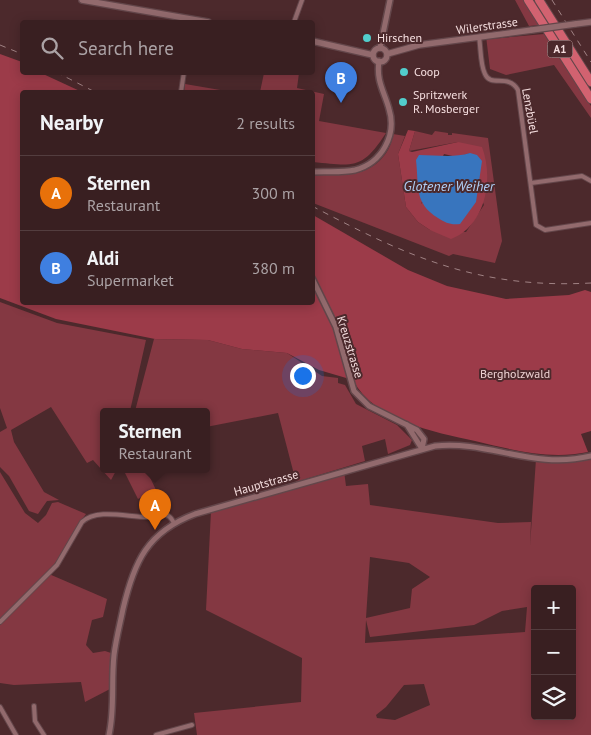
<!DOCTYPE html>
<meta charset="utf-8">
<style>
:root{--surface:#391f21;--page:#442c2e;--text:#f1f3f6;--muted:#aba2a5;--line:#533d3f;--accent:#ea580c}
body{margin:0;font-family:"PT Sans",sans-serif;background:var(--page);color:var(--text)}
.controls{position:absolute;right:15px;bottom:15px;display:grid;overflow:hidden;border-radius:5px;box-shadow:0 2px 12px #0003}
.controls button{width:45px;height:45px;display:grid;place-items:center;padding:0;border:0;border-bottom:1px solid var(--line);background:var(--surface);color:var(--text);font:25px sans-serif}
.you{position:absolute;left:302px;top:375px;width:18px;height:18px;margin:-12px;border:4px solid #fff;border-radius:50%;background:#1a73e8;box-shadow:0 0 0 8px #1a73e833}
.badge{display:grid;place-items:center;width:32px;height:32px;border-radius:50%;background:var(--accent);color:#fff;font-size:16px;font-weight:700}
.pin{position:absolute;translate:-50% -41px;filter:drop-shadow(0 1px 2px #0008)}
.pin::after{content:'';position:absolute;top:26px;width:18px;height:15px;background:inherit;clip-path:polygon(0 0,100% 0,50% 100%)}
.popup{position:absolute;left:100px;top:408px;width:110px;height:65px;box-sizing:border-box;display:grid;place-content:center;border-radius:5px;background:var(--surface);filter:drop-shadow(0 1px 4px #0005);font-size:16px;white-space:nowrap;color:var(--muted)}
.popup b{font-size:19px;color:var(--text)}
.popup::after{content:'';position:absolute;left:50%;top:100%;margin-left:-10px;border:10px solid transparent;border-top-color:var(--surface)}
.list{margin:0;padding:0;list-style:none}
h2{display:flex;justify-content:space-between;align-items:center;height:65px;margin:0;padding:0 20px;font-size:21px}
h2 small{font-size:16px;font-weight:400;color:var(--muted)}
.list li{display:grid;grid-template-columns:32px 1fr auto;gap:15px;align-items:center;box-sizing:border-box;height:75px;padding:0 20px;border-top:1px solid var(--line)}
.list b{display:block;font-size:19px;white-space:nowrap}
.list p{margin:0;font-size:16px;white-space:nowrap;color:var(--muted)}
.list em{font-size:16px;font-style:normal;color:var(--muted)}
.icon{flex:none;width:28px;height:28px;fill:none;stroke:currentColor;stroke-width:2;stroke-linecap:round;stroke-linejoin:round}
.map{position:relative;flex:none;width:591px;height:735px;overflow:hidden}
.search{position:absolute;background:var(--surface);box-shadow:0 2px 12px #0003;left:20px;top:20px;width:295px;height:55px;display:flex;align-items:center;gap:12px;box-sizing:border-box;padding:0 18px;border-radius:5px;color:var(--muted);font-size:19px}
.panel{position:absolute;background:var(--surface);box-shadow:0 2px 12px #0003;left:20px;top:90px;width:295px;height:215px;border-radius:5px}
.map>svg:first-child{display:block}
.green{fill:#843842;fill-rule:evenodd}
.forest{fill:#9c3b49;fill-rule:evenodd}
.water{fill:#3875be}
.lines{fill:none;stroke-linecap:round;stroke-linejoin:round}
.minor-casing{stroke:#63464a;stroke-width:6}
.tertiary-casing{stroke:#63464a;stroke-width:8}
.secondary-casing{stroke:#63464a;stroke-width:8}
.motorway-casing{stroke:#63464a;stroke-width:10}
.minor{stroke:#926a6d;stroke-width:4}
.tertiary{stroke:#926a6d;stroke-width:5}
.secondary{stroke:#926a6d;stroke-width:5.5}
.motorway{stroke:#d26270;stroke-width:8}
.rail{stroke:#a08284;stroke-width:1;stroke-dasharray:6 6;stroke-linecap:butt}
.secondary-bridge-casing{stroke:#63464a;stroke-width:8;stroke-linecap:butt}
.secondary-bridge{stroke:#926a6d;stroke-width:5.5}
.poi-dot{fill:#52cdcc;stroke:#4c292c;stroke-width:2}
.labels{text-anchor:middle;stroke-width:4;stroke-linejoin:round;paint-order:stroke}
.shield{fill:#4c292c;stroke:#c2a8a9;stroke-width:1}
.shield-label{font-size:11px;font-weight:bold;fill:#f5dedf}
.street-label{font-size:12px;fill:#f5dedf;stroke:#4c292c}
.poi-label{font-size:12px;fill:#f5dedf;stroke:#4c292c;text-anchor:start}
.park-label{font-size:12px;fill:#efd3d4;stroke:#4c292c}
.water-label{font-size:14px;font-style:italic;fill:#aecdf4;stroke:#4c292c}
</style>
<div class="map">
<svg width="591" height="735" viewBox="0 0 591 735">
<rect width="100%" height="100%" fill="#4c292c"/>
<!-- green -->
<path class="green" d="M515,0H523L539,25L529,26Z
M544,34L591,106V118L554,65L506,75L490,69L486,36L490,39Z
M264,73H299L297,88L324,94L319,121L386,133C362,170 354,166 313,162L312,92H260Z
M185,84L232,92H184Z
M415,131L432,135L435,131L448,133V135H452V133L488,138L502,241L495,263L453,254L449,256L313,203L312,174C325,172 339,176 351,174C372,172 391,155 393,134L405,136L398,154L406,207L418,222L430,230L466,232L484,205L458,142L409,151Z
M0,302L57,323L146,340L130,411H104V469H117L111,480L93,460L87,463L51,407L11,430L14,442L44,492L59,500L47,501L38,514L29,511L9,476L0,467V432L7,428L0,408Z
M154,339L208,340L242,349L287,353L322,376L338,378V383L345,385L356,404L397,425L412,440L410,445L388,454L385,439L362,446L365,461L296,482L278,413L206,427V411H135Z
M591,456V735H197L194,713L301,702L302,658L206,610L211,511L344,471L346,486L368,484L370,505L498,523L531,522L530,546L536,459ZM370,557L409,563L430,577L412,589L410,608L366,618ZM535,589H572V716H535ZM527,607L525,632L365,643L366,620L370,637L474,625L502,611ZM424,684L430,705L395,720L377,718L376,715L386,707L404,685Z
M123,469H146L156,490L138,499Z
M0,472L25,513L38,523L46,515L52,503L58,502L86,514C73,530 66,550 53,566C37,585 18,603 0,619Z
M49,574L107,599L103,617L92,620L86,645L93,653L105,651L111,653L110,689L85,702L81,682L14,685L0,683V625Z"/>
<!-- forest -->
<path class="forest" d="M0,54L22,62V72L41,73L82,92H22V302H312L313,215L408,270L447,286L506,299L569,295L585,290L591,292V431L581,434L588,452C549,460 513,450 475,441C434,432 374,421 353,380L319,370L287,353L242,349L208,340L155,339L56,319L0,298Z
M408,130L415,131L409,151L412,152L458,142L482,147C494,178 486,226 451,239L430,230L418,222L406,207L398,154ZM470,153L421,204L444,154L457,157Z"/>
<!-- water -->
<path class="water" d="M470,153L477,155L482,161L476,202L460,224C450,225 446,223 438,218C414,203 419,187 416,160L419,155C436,155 454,158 470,153Z"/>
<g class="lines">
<defs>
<path id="minor" d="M294,22L302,0
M479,37C481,48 480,64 485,74C491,88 508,73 518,90L536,225L545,230L591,223
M181,92L184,72
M531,183L582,176L591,181
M0,622L57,565L82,522C97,508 127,517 147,517C153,517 160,514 166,515C171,516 172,520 174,523
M34,706L35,721L44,735
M0,707L16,735
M156,735L192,725"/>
<path id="tertiary" d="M380,48L390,0
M312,172C326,171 341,173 355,170C382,163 397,135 389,109C384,91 376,81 379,61
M312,278L336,327L354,391L369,406L417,430L424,439L422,449
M407,425L422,449
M109,735C115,708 111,682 114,655C116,639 120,624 123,609C134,562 147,532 195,514L435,446C488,440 533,470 591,456"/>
<path id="secondary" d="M82,0L208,22
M575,24L591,22
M312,41L373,55
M373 55a7 7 0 1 1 14 0a7 7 0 1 1-14 0Z
M387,54L419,45L532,30"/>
<path id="motorway" d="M528,0L591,99
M539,0L591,82"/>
</defs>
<!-- minor casing -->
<use href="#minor" class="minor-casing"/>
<!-- tertiary casing -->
<use href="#tertiary" class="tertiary-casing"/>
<!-- secondary casing -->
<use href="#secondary" class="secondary-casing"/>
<!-- motorway casing -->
<use href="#motorway" class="motorway-casing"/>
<!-- minor -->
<use href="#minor" class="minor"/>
<!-- tertiary -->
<use href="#tertiary" class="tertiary"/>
<!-- secondary -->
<use href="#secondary" class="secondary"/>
<!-- motorway -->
<use href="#motorway" class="motorway"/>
<!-- rail -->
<path class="rail" d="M552,0L591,62
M0,45L22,54
M56,72L95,92
M312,206C408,257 479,289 591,283"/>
<defs>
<path id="secondary-bridge" d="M532,30L575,24"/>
</defs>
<!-- secondary-bridge casing -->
<use href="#secondary-bridge" class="secondary-bridge-casing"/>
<!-- secondary-bridge -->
<use href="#secondary-bridge" class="secondary-bridge"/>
</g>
<!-- markers -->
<g class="poi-dot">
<circle cx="367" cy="38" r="5"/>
<circle cx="404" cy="72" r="5"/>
<circle cx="403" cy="102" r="5"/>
</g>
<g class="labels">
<!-- shield labels -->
<rect class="shield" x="547.5" y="40.5" width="25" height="17" rx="4"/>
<g class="shield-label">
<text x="560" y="53">A1</text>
</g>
<!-- street labels -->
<g class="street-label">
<text transform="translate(487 26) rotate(-8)" y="4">Wilerstrasse</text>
<text transform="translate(530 111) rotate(80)" y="4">Lenzbüel</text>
<text transform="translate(350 347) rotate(73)" y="4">Kreuzstrasse</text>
<text transform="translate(266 483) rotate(-16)" y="4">Hauptstrasse</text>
</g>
<!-- poi labels -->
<g class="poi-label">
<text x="377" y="42">Hirschen</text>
<text x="414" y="76">Coop</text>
<text x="413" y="99">Spritzwerk<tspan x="413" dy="14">R. Mosberger</tspan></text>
</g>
<!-- park labels -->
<g class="park-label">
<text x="515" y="378">Bergholzwald</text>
</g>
<!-- water labels -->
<g class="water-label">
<text x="449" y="191">Glotener Weiher</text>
</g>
</g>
</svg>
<div class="controls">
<button>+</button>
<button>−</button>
<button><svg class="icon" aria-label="layers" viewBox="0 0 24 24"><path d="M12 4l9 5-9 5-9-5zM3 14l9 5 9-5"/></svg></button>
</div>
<div class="you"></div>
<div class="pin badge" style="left:155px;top:530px;background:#e8710a">A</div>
<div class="popup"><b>Sternen</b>Restaurant</div>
<div class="pin badge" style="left:341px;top:103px;background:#3f7fe0">B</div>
<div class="search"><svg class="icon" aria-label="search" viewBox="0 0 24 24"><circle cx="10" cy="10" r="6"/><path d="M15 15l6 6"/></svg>Search here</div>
<section class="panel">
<h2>Nearby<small>2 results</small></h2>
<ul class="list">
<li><span class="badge" style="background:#e8710a">A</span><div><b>Sternen</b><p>Restaurant</p></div><em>300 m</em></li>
<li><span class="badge" style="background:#3f7fe0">B</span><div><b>Aldi</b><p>Supermarket</p></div><em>380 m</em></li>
</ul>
</section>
</div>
